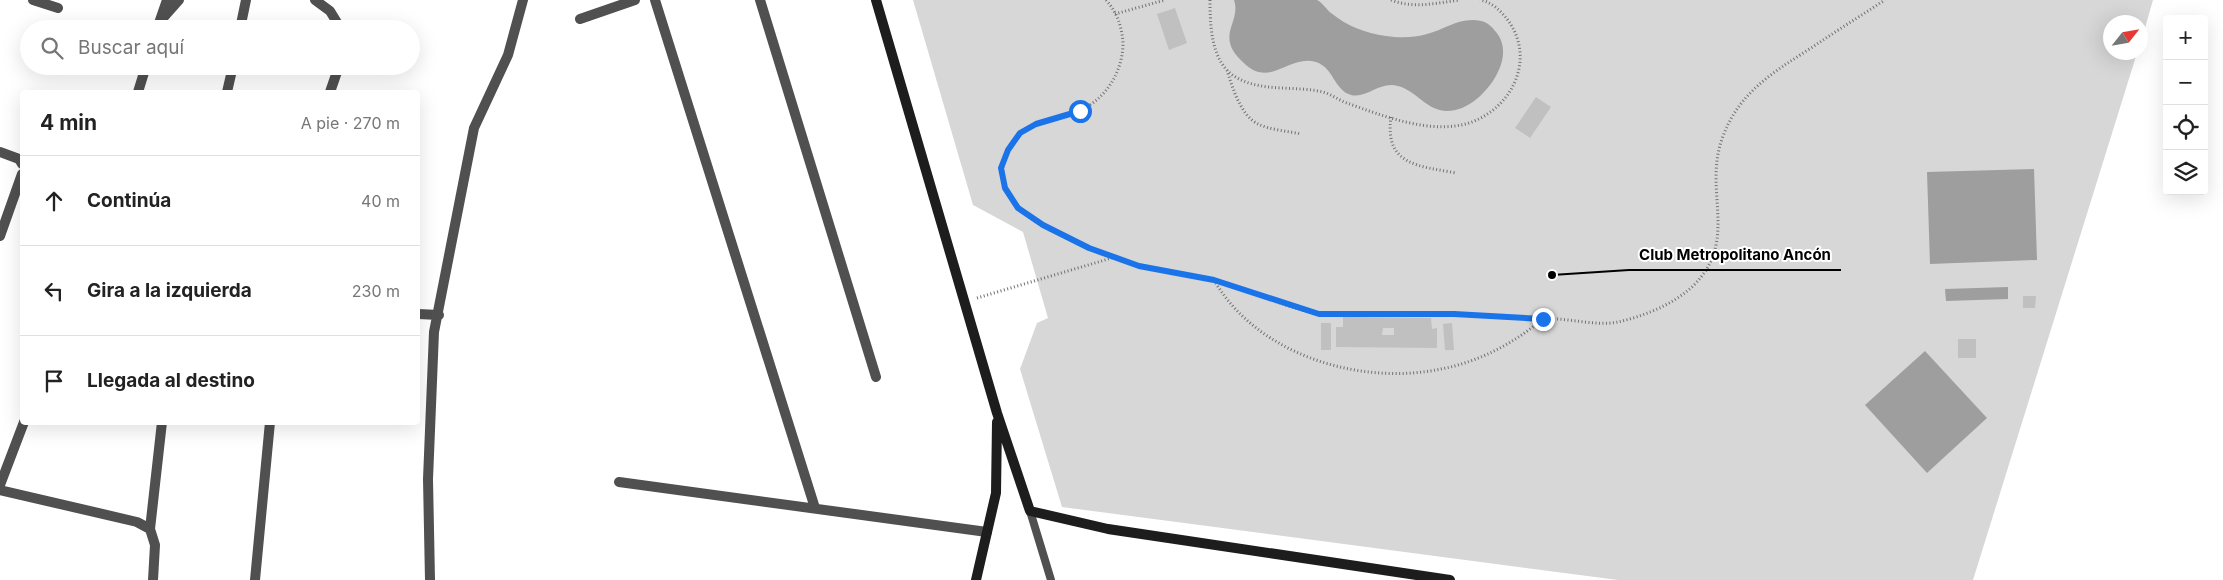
<!DOCTYPE html>
<html lang="es">
<meta charset="utf-8">
<style>
:root{--surface:#fff;--page:#f2f2f2;--text:#222;--muted:#767676;--line:#e0e0e0}
body{margin:0;font-family:Inter,sans-serif;background:var(--page);color:var(--text)}
.controls{position:absolute;right:15px;top:15px;display:grid;overflow:hidden;border-radius:5px;box-shadow:0 5px 20px #0002}
.controls button{width:45px;height:45px;display:grid;place-items:center;padding:0;border:0;border-bottom:1px solid var(--line);background:var(--surface);color:var(--text);font:25px sans-serif}
.compass{position:absolute;left:2103px;top:15px;width:45px;height:45px;border-radius:50%;background:var(--surface);box-shadow:0 5px 20px #0002;rotate:59deg}
.stop{position:absolute;width:15px;height:15px;margin:-11px;border:4px solid #1a73e8;border-radius:50%;background:#fff}
.stop.end{background:#1a73e8;border-color:#fff;box-shadow:0 1px 5px #0008}
.list{margin:0;padding:0;list-style:none}
h2{display:flex;justify-content:space-between;align-items:center;height:65px;margin:0;padding:0 20px;font-size:21px}
h2 small{font-size:16px;font-weight:400;color:var(--muted)}
.list li{display:grid;grid-template-columns:32px 1fr auto;gap:15px;align-items:center;box-sizing:border-box;height:90px;padding:0 20px;border-top:1px solid var(--line)}
.list b{display:block;font-size:19px;white-space:nowrap}
.list em{font-size:16px;font-style:normal;color:var(--muted)}
.icon{flex:none;width:28px;height:28px;fill:none;stroke:currentColor;stroke-width:2;stroke-linecap:round;stroke-linejoin:round}
.map{position:relative;flex:none;width:2223px;height:580px;overflow:hidden}
.search{position:absolute;background:var(--surface);box-shadow:0 5px 20px #0002;left:20px;top:20px;width:400px;height:55px;display:flex;align-items:center;gap:12px;box-sizing:border-box;padding:0 18px;border-radius:28px;color:var(--muted);font-size:19px}
.panel{position:absolute;background:var(--surface);box-shadow:0 5px 20px #0002;left:20px;top:90px;width:400px;height:335px;border-radius:5px}
.map>svg:first-child{display:block}
.green{fill:#d7d7d7}
.water{fill:#9e9e9e}
.building{fill:#c0c0c0;fill-rule:evenodd}
.lines{fill:none;stroke-linecap:round;stroke-linejoin:round}
.path{stroke:#727272;stroke-width:3;stroke-dasharray:1 2.5;stroke-linecap:butt}
.lane{stroke:#505050;stroke-width:8}
.street{stroke:#505050;stroke-width:10}
.secondary{stroke:#1d1d1d;stroke-width:10}
.route{stroke:#1a73e8;stroke-width:6}
.leader{fill:none;stroke:#000;stroke-width:2}
.callout-dot{fill:#000;stroke:#fff;stroke-width:2}
.callout-label{font-size:15px;text-anchor:middle;font-weight:bold;fill:#000;stroke:#fff;stroke-width:4;stroke-linejoin:round;paint-order:stroke}
</style>
<div class="map">
<svg width="2223" height="580" viewBox="0 0 2223 580">
<rect width="100%" height="100%" fill="#fff"/>
<!-- green -->
<path class="green" d="M913,0H2153L2141,42L2140,22H2110V52L2137,53L1973,580H1618L1062,507L1020,369L1037,323L1048,318L1023,232L973,205Z"/>
<!-- water -->
<path class="water" d="M1234,0C1246,0 1311,0 1317,0C1322,2 1327,10 1331,13C1347,26 1365,33 1386,36C1399,38 1414,38 1427,34C1445,29 1462,16 1481,21C1487,22 1492,27 1496,32C1517,57 1487,98 1462,108C1430,120 1421,92 1398,86C1379,81 1367,99 1351,95C1334,90 1334,68 1316,62C1290,54 1271,87 1246,65C1212,36 1242,24 1234,0Z
M2034,169L2037,260L1930,264L1927,172Z
M2008,287V299L1946,301L1945,289Z
M1925,351L1987,418L1927,473L1865,405Z"/>
<!-- building -->
<path class="building" d="M1175,8L1187,43L1169,50L1157,14Z
M1536,97L1551,107L1530,138L1515,128Z
M2023,296H2036L2035,308H2023Z
M1343,317L1431,318L1432,329L1437,328V348L1336,347V327H1343ZM1383,328H1394V335H1382Z
M1321,323H1331V350H1321Z
M1452,323L1454,350H1445L1443,324Z
M1958,339H1976V358H1958Z"/>
<g class="lines">
<!-- path -->
<path class="path" d="M1106,0C1117,12 1122,27 1123,43C1123,73 1104,102 1076,112C1064,117 1050,119 1037,123C1001,137 992,179 1017,207C1039,230 1109,258 1140,266C1164,273 1190,274 1214,280C1249,289 1282,307 1318,314C1331,316 1346,314 1359,314C1391,314 1423,313 1455,314C1489,315 1523,317 1557,319C1576,320 1600,326 1618,322C1644,316 1672,305 1692,287C1740,241 1703,193 1722,139C1738,93 1772,73 1811,48C1835,32 1860,16 1885,0
M1210,0C1210,25 1211,61 1234,76C1260,93 1294,85 1323,92C1331,94 1338,100 1347,103C1383,116 1433,136 1472,122C1514,106 1536,57 1507,19C1501,11 1490,1 1480,0
M1391,0C1414,9 1436,3 1460,0
M1115,14L1165,0
M1227,70C1232,87 1241,116 1258,124C1270,130 1288,131 1301,134
M1391,117C1384,166 1420,166 1456,173
M1214,280C1257,355 1360,386 1441,369C1479,362 1514,343 1543,319
M977,298L1115,257"/>
<!-- lane -->
<path class="lane" d="M1030,511L1051,580"/>
<!-- street -->
<path class="street" d="M33,0L58,8
M315,0L330,11L341,29
M655,0L815,508
M760,0L876,377
M163,18L179,0
M580,19L635,0
M157,29L167,0
M240,29L246,0
M138,92L146,66
M227,92L233,66
M330,92L339,66
M0,152L19,159L22,164
M0,236L22,174
M418,314L439,315
M619,482L987,532
M0,485L24,422
M0,490L137,522L150,529
M153,580L155,545L150,529L162,422
M255,580L270,422
M430,580L428,479L434,332L474,128L508,55L523,0"/>
<!-- secondary -->
<path class="secondary" d="M876,0L997,413L1030,511L1108,529L1450,580
M976,580L996,493L997,422"/>
</g>
<g class="lines">
<!-- route -->
<path class="route" d="M1080,111L1036,124L1020,133L1008,150L1001,168L1005,188L1018,208L1043,225L1089,248L1139,266L1214,280L1319,314H1454L1543,319"/>
</g>
<!-- callouts -->
<path class="leader" d="M1552 275L1629 270H1841"/>
<circle class="callout-dot" cx="1552" cy="275" r="5"/>
<g class="callout-label">
<text x="1735" y="260">Club Metropolitano Ancón</text>
</g>
</svg>
<div class="controls">
<button>+</button>
<button>−</button>
<button><svg class="icon" aria-label="locate" viewBox="0 0 24 24"><circle cx="12" cy="12" r="6"/><path d="M12 2v4M12 18v4M2 12h4M18 12h4"/></svg></button>
<button><svg class="icon" aria-label="layers" viewBox="0 0 24 24"><path d="M12 4l9 5-9 5-9-5zM3 14l9 5 9-5"/></svg></button>
</div>
<svg class="compass" viewBox="-18 -18 36 36"><path d="M0-13l5 13h-10z" fill="#e53935"/><path d="M0 13l5-13h-10z" fill="#767676"/></svg>
<div class="stop" style="left:1080px;top:111px"></div>
<div class="stop end" style="left:1543px;top:319px"></div>
<div class="search"><svg class="icon" aria-label="search" viewBox="0 0 24 24"><circle cx="10" cy="10" r="6"/><path d="M15 15l6 6"/></svg>Buscar aquí</div>
<section class="panel">
<h2>4 min<small>A pie · 270 m</small></h2>
<ul class="list">
<li><svg class="icon" aria-label="ahead" viewBox="0 0 24 24"><path d="M12 20V5M6 11l6-6 6 6"/></svg><div><b>Continúa</b></div><em>40 m</em></li>
<li><svg class="icon" aria-label="left" viewBox="0 0 24 24"><path d="M17 20v-9H6M10 6l-5 5 5 5"/></svg><div><b>Gira a la izquierda</b></div><em>230 m</em></li>
<li><svg class="icon" aria-label="arrive" viewBox="0 0 24 24"><path d="M6 21V4h12l-3 4 3 4H6"/></svg><div><b>Llegada al destino</b></div></li>
</ul>
</section>
</div>
